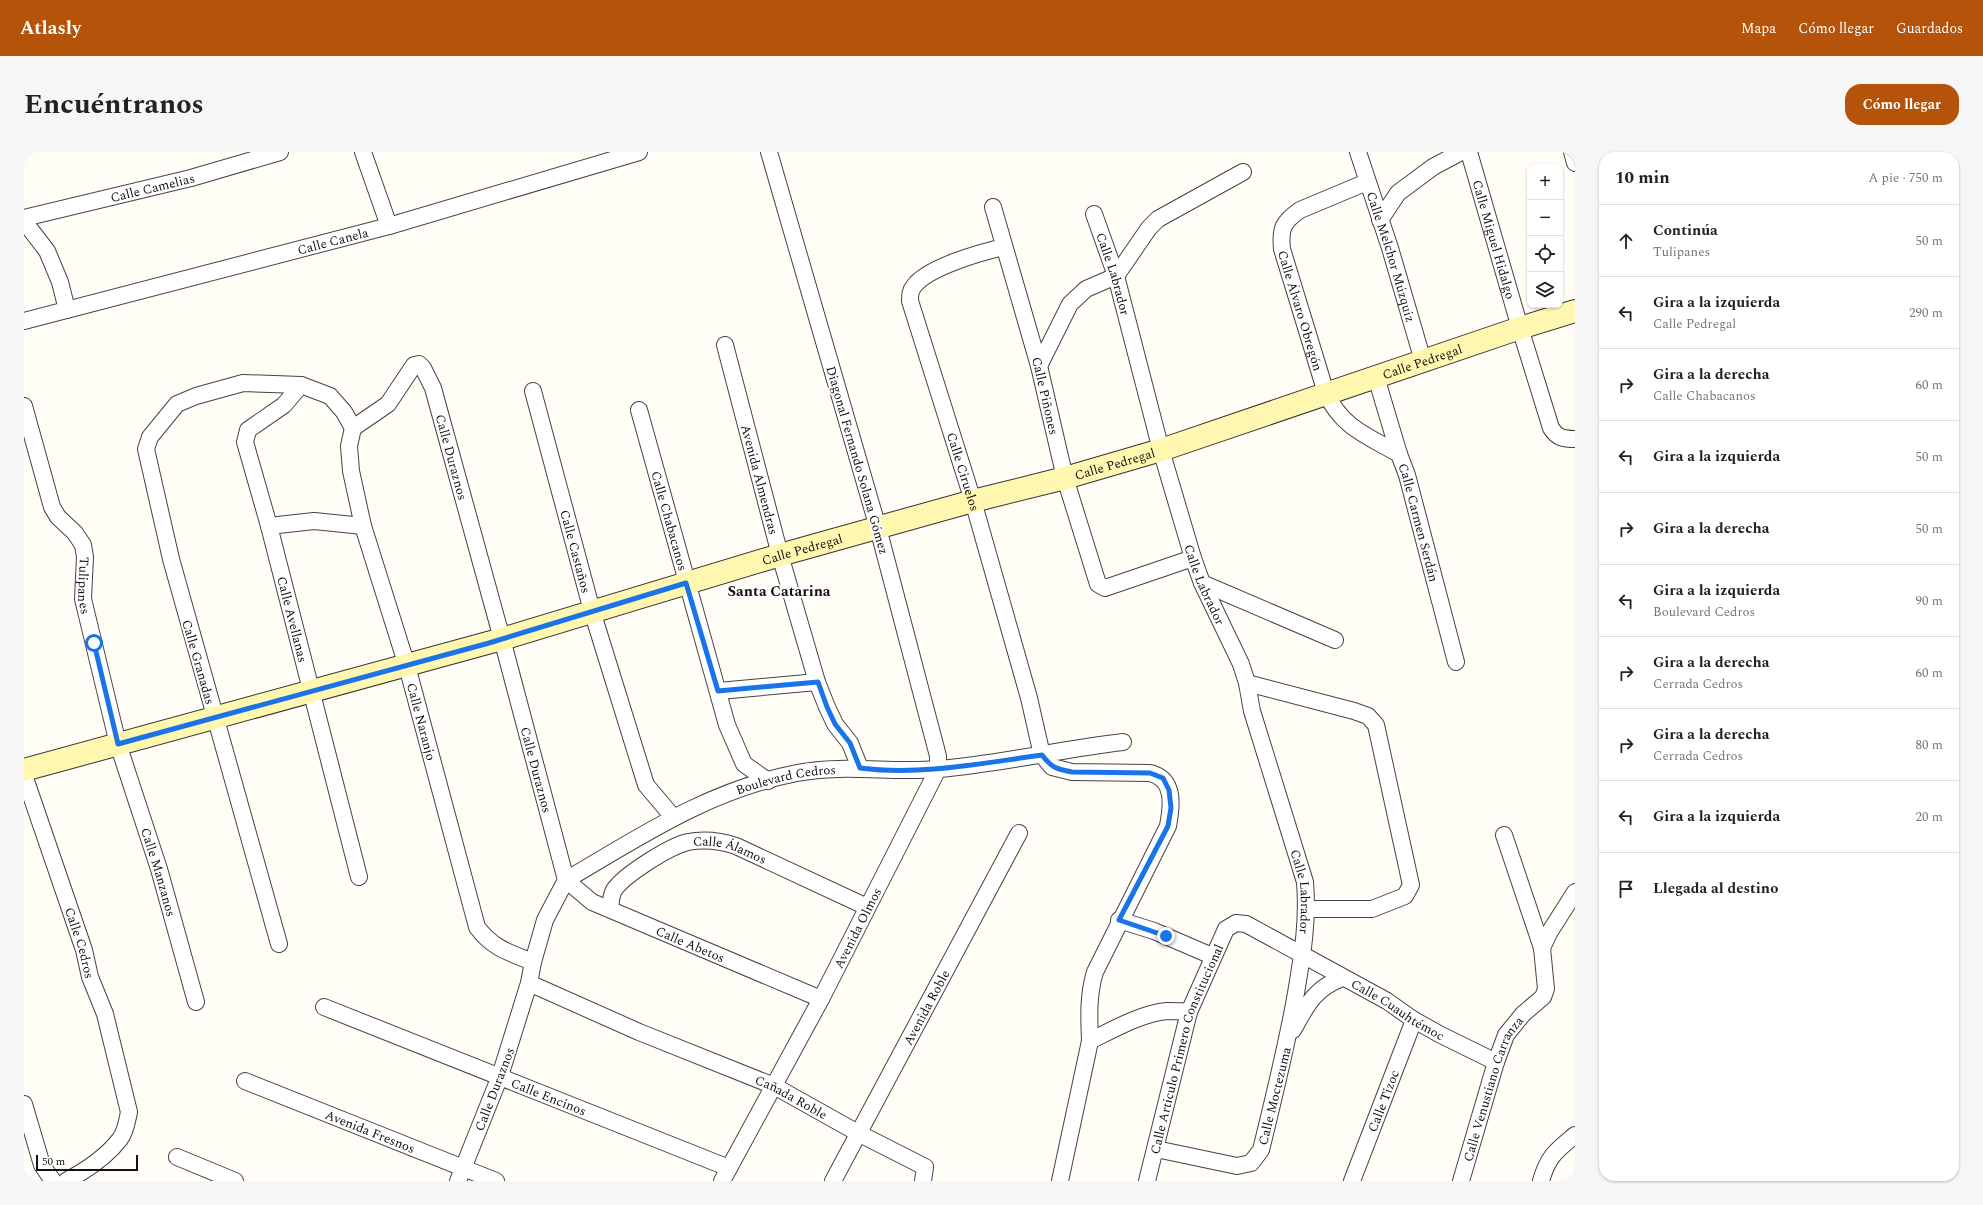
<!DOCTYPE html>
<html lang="es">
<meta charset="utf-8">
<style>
:root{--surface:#fff;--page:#f6f6f6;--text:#222;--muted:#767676;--line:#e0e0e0;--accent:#b45309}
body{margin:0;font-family:Spectral,serif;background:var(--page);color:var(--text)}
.controls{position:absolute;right:12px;top:12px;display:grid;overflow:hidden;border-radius:8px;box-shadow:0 1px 3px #0004}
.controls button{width:36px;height:36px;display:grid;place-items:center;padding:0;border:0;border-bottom:1px solid var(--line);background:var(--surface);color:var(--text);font:20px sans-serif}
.scale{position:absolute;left:12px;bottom:10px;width:102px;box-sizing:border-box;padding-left:4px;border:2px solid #111;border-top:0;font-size:11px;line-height:14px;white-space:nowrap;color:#111;-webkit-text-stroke:3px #fff;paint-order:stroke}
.stop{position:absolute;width:12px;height:12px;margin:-9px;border:3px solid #1a73e8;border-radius:50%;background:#fff}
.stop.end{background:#1a73e8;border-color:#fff;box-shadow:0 1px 4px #0008}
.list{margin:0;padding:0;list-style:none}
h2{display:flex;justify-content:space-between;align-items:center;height:52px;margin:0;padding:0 16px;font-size:17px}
h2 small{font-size:13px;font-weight:400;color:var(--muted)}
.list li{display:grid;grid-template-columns:26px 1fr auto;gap:12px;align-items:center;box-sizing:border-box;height:72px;padding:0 16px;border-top:1px solid var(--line)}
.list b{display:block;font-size:15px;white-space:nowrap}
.list p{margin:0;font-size:13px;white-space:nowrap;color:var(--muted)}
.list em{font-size:13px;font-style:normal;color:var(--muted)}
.icon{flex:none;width:22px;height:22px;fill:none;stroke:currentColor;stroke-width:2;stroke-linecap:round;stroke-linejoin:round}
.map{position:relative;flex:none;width:1551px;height:1029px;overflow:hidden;border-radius:16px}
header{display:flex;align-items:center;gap:24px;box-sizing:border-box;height:56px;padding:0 20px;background:var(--accent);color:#fff}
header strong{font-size:19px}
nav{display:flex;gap:22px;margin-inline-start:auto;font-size:14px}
.intro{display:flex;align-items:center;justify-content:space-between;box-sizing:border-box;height:96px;padding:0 24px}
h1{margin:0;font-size:28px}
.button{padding:10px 18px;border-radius:16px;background:var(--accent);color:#fff;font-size:14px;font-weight:700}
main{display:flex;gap:24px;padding:0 24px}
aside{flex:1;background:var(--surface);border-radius:16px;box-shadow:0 1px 3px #0004}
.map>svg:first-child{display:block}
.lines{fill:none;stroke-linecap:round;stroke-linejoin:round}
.street-casing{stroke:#444;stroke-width:18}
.secondary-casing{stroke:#333;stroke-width:24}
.street{stroke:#fff;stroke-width:16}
.secondary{stroke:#fff6b0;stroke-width:22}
.route{stroke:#1a73e8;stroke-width:5}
.labels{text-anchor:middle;stroke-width:4;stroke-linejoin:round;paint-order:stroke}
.street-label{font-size:13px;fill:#111;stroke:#fff}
.quarter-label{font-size:15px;font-weight:bold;fill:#111;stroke:#fff}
</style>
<header>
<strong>Atlasly</strong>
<nav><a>Mapa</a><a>Cómo llegar</a><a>Guardados</a></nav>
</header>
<div class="intro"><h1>Encuéntranos</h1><a class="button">Cómo llegar</a></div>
<main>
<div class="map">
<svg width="1551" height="1029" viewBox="0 0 1551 1029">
<rect width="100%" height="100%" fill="#fffdf5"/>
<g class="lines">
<defs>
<g id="street">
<path d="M339,0L365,74"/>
<path id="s1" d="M1334,0L1366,96L1399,209"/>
<path id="s2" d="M1445,0L1496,176L1527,276C1533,286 1540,287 1551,287"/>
<path d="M1548,0L1551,11"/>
<path id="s3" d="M1343,30L1276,58C1259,70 1256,76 1258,97L1302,241C1318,276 1344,284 1375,302L1383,323L1432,510"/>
<path id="s4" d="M969,55L1015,214L1041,326L1074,432L1081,436L1169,406"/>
<path id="s5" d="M1070,62L1092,124L1137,298L1169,406L1178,431L1217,512L1223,531L1228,559L1281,730C1284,768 1279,799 1273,835C1264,890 1250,944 1237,998L1227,1011L1213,1014L1132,997"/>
<path id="s6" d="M0,66L167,26L256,0"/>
<path d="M1356,68L1374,41L1409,15L1437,0"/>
<path d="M0,69L23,99L36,130L43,158"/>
<path id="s7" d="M980,95C958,100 904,115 890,134C886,139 886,143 886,149L949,349L1005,546L1018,603L1028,615L1048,620L1126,621C1151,627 1148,653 1144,674L1071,820C1064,843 1065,865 1066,889"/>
<path id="s8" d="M0,169L365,74L615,0"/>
<path id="s9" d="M701,193L756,403L793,530L803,555L811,572L826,591L836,616"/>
<path d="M1015,214L1046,152L1062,137L1092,124L1125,76L1134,67L1219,20"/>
<path d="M1352,225L1375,302"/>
<path id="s10" d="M277,233L260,253L224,278L221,290L245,374L335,725"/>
<path id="s11" d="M509,239L568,459L622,633L649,665"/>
<path id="s12" d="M0,254L28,355L34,365L51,381L59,393L61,405L59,447L94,592L135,717L172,850"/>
<path id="s13" d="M615,258L703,573L720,612L744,629"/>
<path id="s14" d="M329,276L364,252L390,213L395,212L399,216L409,236L478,487L542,728L521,768L509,810L505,831L476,924L434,1029"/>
<path id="s15" d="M329,276L325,294L327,319L339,374L383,514L453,775C468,796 486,801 509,810"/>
<path d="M245,374L290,369L339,374"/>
<path d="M1178,431L1311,488"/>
<path d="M1223,531L1330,559L1344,564L1352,573L1387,733L1381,744L1348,757H1283"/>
<path d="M695,539L793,530"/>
<path id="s16" d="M0,623L60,798L66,825L81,862L105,960C103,969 102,979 96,987C83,1004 61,1019 42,1029"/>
<path id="s17" d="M542,728C617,684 685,638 773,621C820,612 867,621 914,617C976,612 1037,597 1099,590"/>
<path id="s18" d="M542,728L568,750L797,847"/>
<path id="s19" d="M586,756C587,750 587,743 590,738C600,723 646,694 664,690C680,687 697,689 712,694L843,755"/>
<path d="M1095,768L1130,779L1188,804"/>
<path d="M255,792L147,407L122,297L126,285L153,252L172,244L219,231L277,233L306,244L320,260L329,276"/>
<path d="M1518,796L1525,781L1551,740"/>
<path id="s20" d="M505,831L615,880L750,934L834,981L901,1015L899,1029"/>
<path id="s21" d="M300,855L705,1016"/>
<path d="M1269,878C1283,853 1290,837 1318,826"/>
<path id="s22" d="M221,929L472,1029"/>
<path d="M0,952L18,1013L29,1029"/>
<path d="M153,1005L211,1029"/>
<path id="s23" d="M698,1029L797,847L914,617V604L854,376L745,0"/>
<path id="s24" d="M809,1029L995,681"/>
<path d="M1036,1029L1066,889C1088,878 1118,861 1143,859C1150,859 1157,859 1165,860"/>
<path id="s25" d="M1123,1029L1165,860L1202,777L1212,771L1222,772L1363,849L1390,868L1417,883L1472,910"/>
<path id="s26" d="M1328,1029L1390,868"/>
<path id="s27" d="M1437,1029L1472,910L1482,883L1499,862L1519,845L1522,837L1518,796L1480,683"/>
<path d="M1517,1029C1524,1004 1532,999 1551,983"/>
</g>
<g id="secondary">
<path id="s28" d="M0,618L478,487L756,403L949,349L1041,326L1137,298L1496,176L1551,159"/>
</g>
</defs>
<!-- street casing -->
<use href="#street" class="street-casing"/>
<!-- secondary casing -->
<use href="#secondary" class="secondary-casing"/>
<!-- street -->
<use href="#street" class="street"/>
<!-- secondary -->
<use href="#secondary" class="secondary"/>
</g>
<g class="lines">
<!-- route -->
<path class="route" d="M70,491L94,592L465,491L662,431L694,539L794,530L803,555L811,572L826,591L836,616C897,624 958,611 1018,603C1028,616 1032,617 1048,620L1126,621L1139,626L1145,638L1147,656L1144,674L1095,768L1142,784"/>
</g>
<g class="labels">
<!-- street labels -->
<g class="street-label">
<text dy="5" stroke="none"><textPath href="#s6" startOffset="132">Calle Camelias</textPath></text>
<text dy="5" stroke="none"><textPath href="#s2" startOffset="91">Calle Miguel Hidalgo</textPath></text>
<text dy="5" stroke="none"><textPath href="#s8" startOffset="319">Calle Canela</textPath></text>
<text dy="5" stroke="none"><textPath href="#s1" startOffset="110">Calle Melchor Múzquiz</textPath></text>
<text dy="5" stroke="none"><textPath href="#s5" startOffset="63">Calle Labrador</textPath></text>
<text dy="5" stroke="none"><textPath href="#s3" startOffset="183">Calle Álvaro Obregón</textPath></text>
<text dy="5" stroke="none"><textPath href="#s28" startOffset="1457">Calle Pedregal</textPath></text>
<text dy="5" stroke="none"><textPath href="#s4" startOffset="196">Calle Piñones</textPath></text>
<text dy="5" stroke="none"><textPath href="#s14" startOffset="194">Calle Duraznos</textPath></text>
<text transform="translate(834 308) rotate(74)" y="5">Diagonal Fernando Solana Gómez</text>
<text dy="5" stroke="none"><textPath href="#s28" startOffset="1133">Calle Pedregal</textPath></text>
<text dy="5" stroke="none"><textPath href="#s7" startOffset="294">Calle Ciruelos</textPath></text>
<text dy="5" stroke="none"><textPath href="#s9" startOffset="139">Avenida Almendras</textPath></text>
<text dy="5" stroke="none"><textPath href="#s13" startOffset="115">Calle Chabacanos</textPath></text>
<text dy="5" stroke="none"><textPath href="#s3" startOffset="438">Calle Carmen Serdán</textPath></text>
<text dy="5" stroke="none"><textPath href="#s28" startOffset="809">Calle Pedregal</textPath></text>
<text dy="5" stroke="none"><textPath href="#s11" startOffset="166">Calle Castaños</textPath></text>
<text dy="5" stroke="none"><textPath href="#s5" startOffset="387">Calle Labrador</textPath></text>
<text dy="5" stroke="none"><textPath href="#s12" startOffset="195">Tulipanes</textPath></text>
<text dy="5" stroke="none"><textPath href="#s10" startOffset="266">Calle Avellanas</textPath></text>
<text transform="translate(175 510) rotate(74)" y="5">Calle Granadas</text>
<text dy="5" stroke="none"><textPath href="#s15" startOffset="304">Calle Naranjo</textPath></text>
<text dy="5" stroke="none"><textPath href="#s14" startOffset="518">Calle Duraznos</textPath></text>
<text dy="5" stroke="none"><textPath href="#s17" startOffset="244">Boulevard Cedros</textPath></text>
<text dy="5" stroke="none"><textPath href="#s19" startOffset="151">Calle Álamos</textPath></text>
<text dy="5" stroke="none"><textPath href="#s12" startOffset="492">Calle Manzanos</textPath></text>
<text dy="5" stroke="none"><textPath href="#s5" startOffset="711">Calle Labrador</textPath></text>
<text dy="5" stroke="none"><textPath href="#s23" startOffset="287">Avenida Olmos</textPath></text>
<text dy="5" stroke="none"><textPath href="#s16" startOffset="177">Calle Cedros</textPath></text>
<text dy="5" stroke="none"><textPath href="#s18" startOffset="141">Calle Abetos</textPath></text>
<text dy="5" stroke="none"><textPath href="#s24" startOffset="197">Avenida Roble</textPath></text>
<text dy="5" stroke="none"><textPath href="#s25" startOffset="461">Calle Cuauhtémoc</textPath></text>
<text dy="5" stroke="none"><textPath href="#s25" startOffset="138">Calle Articulo Primero Constitucional</textPath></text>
<text transform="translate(470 937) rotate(-69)" y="5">Calle Duraznos</text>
<text dy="5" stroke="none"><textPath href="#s27" startOffset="98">Calle Venustiano Carranza</textPath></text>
<text dy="5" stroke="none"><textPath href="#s21" startOffset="242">Calle Encinos</textPath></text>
<text transform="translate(1250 944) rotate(-76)" y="5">Calle Moctezuma</text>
<text dy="5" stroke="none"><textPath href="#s20" startOffset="286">Cañada Roble</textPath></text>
<text dy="5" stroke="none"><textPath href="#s26" startOffset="86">Calle Tizoc</textPath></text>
<text dy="5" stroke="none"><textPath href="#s22" startOffset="135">Avenida Fresnos</textPath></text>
</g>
<!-- quarter labels -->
<g class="quarter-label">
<text x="755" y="444">Santa Catarina</text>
</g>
</g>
</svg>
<div class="controls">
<button>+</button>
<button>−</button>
<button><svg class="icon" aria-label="locate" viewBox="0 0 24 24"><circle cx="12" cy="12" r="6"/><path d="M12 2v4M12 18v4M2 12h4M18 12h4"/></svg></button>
<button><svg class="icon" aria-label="layers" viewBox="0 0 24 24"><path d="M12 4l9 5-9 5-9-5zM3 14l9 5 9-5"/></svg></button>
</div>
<div class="scale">50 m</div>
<div class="stop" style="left:70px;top:491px"></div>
<div class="stop end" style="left:1142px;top:784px"></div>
</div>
<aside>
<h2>10 min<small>A pie · 750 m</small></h2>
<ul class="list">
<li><svg class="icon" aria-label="ahead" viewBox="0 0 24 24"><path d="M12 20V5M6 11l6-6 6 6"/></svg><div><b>Continúa</b><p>Tulipanes</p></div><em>50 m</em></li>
<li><svg class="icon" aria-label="left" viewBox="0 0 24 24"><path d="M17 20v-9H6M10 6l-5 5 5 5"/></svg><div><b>Gira a la izquierda</b><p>Calle Pedregal</p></div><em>290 m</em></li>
<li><svg class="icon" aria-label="right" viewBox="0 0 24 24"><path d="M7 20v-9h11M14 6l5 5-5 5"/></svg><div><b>Gira a la derecha</b><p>Calle Chabacanos</p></div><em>60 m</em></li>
<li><svg class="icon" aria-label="left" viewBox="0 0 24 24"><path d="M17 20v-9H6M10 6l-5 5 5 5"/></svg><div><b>Gira a la izquierda</b></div><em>50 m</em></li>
<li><svg class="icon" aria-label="right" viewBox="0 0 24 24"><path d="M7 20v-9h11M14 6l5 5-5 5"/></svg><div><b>Gira a la derecha</b></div><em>50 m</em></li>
<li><svg class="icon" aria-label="left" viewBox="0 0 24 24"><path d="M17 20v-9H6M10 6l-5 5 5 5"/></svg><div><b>Gira a la izquierda</b><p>Boulevard Cedros</p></div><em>90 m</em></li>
<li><svg class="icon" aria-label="right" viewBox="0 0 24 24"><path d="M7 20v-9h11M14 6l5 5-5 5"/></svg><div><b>Gira a la derecha</b><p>Cerrada Cedros</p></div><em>60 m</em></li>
<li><svg class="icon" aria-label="right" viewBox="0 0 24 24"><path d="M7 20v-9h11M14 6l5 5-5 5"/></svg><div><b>Gira a la derecha</b><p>Cerrada Cedros</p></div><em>80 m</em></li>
<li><svg class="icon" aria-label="left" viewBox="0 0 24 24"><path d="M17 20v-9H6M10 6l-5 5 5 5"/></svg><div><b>Gira a la izquierda</b></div><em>20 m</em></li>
<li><svg class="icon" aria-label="arrive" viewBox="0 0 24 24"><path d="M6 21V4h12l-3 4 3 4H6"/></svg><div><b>Llegada al destino</b></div></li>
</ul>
</aside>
</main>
